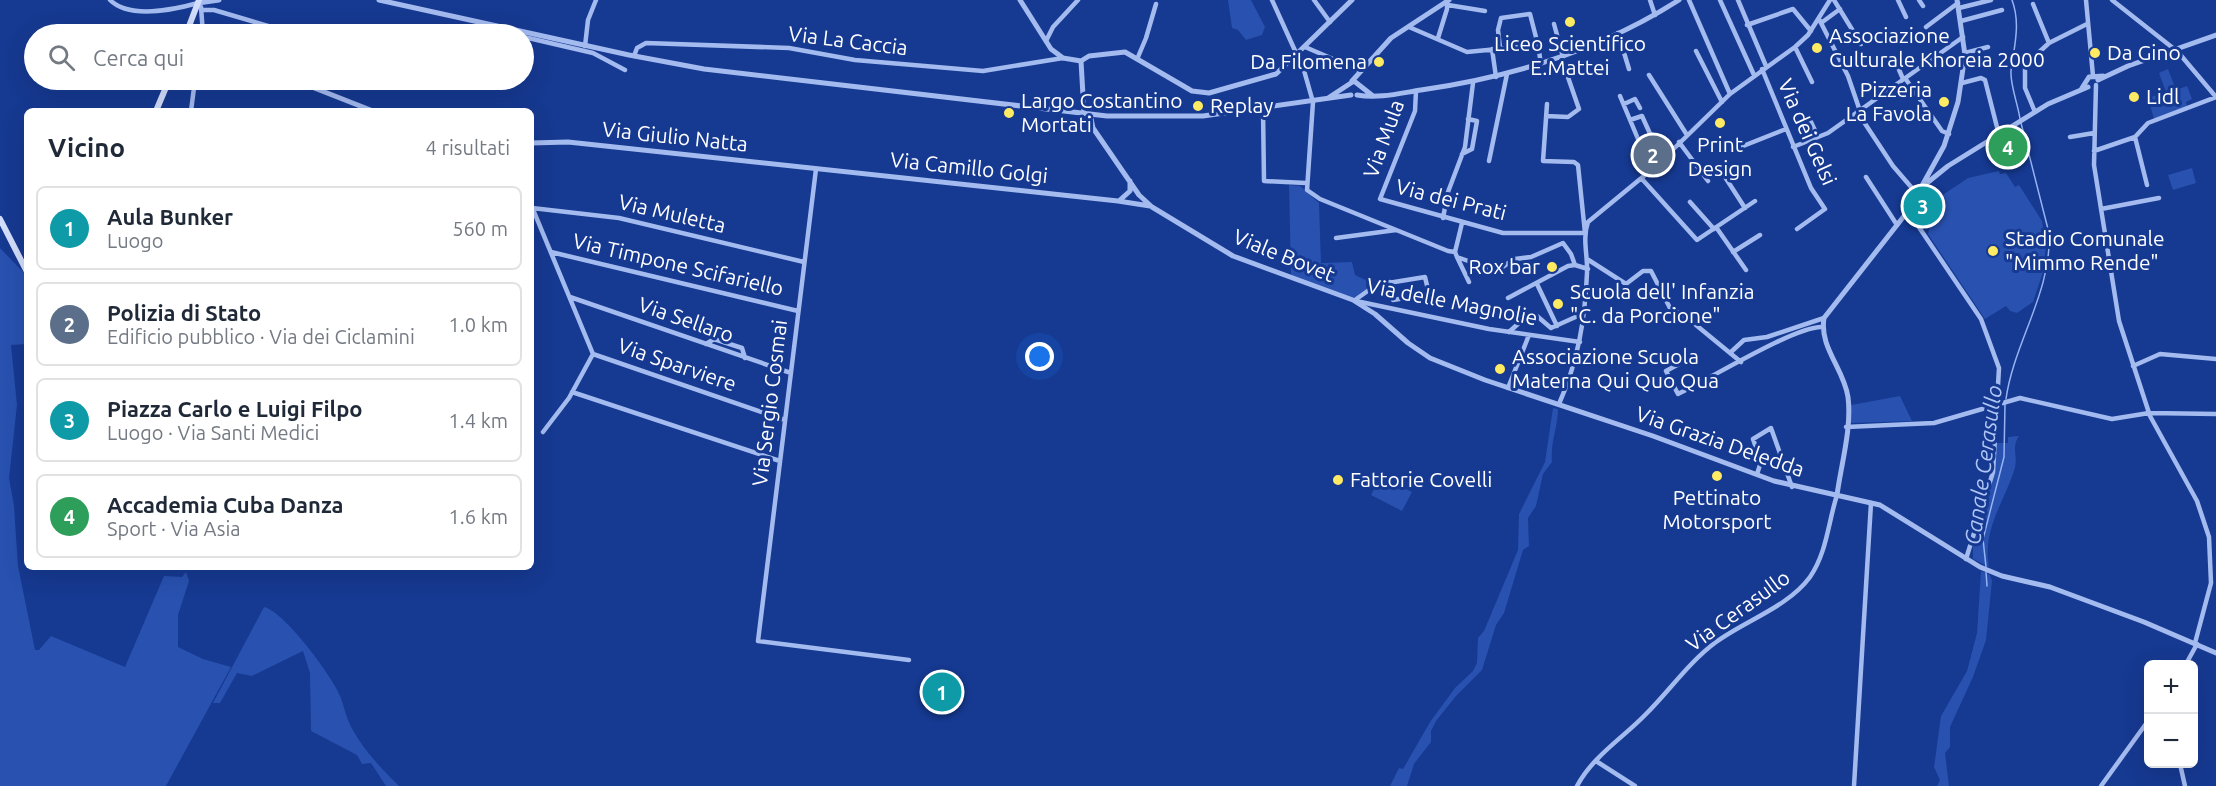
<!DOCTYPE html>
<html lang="it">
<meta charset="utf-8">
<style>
:root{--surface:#fff;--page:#f6f6f7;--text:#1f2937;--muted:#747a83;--line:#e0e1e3;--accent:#84804b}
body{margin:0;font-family:Ubuntu,sans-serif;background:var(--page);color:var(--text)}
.controls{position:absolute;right:18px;bottom:18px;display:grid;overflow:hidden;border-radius:9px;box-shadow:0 6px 24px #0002}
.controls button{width:54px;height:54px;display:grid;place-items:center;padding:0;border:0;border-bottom:2px solid var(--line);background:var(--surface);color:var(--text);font:30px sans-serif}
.you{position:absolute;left:1040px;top:357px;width:21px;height:21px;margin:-15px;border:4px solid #fff;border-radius:50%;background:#1a73e8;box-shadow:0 0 0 9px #1a73e833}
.badge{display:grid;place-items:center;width:39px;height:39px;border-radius:50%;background:var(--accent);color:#fff;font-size:20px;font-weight:700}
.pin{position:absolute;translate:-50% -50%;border:3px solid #fff;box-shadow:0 2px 6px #0006}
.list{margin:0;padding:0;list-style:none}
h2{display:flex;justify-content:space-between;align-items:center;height:78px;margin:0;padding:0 24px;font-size:26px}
h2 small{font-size:20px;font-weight:400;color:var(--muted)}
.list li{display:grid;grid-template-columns:39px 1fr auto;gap:18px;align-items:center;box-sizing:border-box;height:84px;margin:0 12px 12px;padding:0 12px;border:2px solid var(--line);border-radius:9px}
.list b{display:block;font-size:22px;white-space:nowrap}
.list p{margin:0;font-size:20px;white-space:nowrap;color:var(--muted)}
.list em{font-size:20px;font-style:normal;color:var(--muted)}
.icon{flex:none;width:33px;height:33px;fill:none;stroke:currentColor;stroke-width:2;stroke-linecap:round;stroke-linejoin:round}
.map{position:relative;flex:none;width:2216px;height:786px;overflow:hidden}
.search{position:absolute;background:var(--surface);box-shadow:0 6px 24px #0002;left:24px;top:24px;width:510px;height:66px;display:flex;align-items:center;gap:15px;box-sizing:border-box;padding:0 21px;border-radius:33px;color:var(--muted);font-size:22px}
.panel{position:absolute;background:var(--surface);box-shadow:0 6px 24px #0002;left:24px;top:108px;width:510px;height:462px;border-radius:9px}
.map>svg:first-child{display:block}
.green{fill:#2851b0}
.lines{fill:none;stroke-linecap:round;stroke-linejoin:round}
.stream{stroke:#96b3f3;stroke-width:1.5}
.minor{stroke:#a4bbf0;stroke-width:4.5}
.tertiary{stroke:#a4bbf0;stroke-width:5}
.secondary{stroke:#d2ddfb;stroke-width:6}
.poi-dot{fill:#ffea63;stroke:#163991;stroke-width:2}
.labels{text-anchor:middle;stroke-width:6;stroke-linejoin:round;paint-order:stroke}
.poi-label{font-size:21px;fill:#fff;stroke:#163991;text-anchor:start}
.street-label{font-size:21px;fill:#fff;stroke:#163991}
.water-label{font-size:22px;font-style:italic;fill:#b0c6f7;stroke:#163991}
</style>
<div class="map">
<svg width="2216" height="786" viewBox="0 0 2216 786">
<rect width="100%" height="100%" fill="#163991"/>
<!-- green -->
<path class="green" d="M1228,0H1251L1265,27L1262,35L1246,40L1238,30L1232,28Z
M2168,69L2176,90L2187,86L2192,99L2186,102L2187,106L2154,119L2148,98L2166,92L2159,73Z
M2192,168L2196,183L2173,190L2168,175Z
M1999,171L2000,174L2006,173L2015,187L2019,185L2042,221L2046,245L2043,272L2033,302L2017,313L2010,311L2006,306L1985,319L1928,234L1935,200L1968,178Z
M1289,185L1300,186L1319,203L1321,263L1352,262L1355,275L1370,282L1366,285L1367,289L1355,298L1291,275Z
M0,248L27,276V344L11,345L17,405L9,478L14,506L18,566L35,650H39L51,636L125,667L164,576L182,577L186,572L189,581L178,615V647L203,659L231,667L166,786H0Z
M1900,396L1912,421L1850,423L1851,405Z
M1553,408L1558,409C1558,427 1550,443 1552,462L1543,474L1536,506L1528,518L1529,546L1523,550L1504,613L1496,625L1482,670L1456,696L1436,721L1431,731V742L1414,764L1407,786H1390L1399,768L1403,769L1430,722L1455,688L1473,671L1477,663L1478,638L1484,631L1518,550L1519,514L1545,462Z
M2019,436C2011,447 2018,456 2015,468C2005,501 1982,529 1989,567L1973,559V542L1991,485L1996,443H2008V437Z
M1381,476L1412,492L1402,511L1371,495Z
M1981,571L1990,575L1992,581L1986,640L1973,677L1950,727V747L1945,753L1949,786H1937L1940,780L1934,767L1941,716L1967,671L1977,633Z
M264,607C284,611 334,678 341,698C345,710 347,721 354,732C366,753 383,770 399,786H386L371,763L362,764L357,755L311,731L310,673L303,651L252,676L237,673L220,703H213Z"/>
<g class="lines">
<!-- stream -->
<path class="stream" d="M2012,0C2021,24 2014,47 2011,71C2010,85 2018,104 2020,119
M2006,399C2014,342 2052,292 2049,233L2021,123
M1986,567L1983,539L2004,457L2005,404
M1986,572L1987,586"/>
<!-- minor -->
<path class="minor" d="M110,0C129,19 173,10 198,3
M1272,0L1297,55
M1314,0L1330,22
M1650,0L1655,15
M1689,0L1730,94
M1720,0L1754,75
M1738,0L1766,66
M1834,0L1861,44
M1898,0L1906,17
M1919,0L1923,6
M2086,0L2093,76
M2112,0L2178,52L2216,97
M2033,4L2049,43
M1448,5L1485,11
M201,7L203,34
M1959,8L1991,0
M202,10H214L285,31L307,34
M1819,19L1848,76L1860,111
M1961,21L2002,10
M1821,23L1840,9
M1554,24L1563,57
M1747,25L1793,9L1811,31
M1409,27L1467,52L1538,45L1541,64
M1926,27L1958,3
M1618,33L1629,69
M362,34C415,27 460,23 513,34
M524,37L593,53L625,70
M1438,38L1447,9V1
M1046,41L1053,27L1078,0
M585,46L588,20L596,0
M1305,47L1361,71
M1795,47L1812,82
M1500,48L1498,30L1501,18L1530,14L1538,45
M1492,49L1496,77
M1696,51L1722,102
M1299,53L1313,102L1307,190L1320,199L1448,251L1455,252L1462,223
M1965,53L1988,47
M634,56L637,48L646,43L789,48L855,60L983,71L1063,58
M1138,57L1146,38L1156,4
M1894,58L1903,79
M1762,69L1811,188L1825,209L1797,229
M1649,75L1687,135
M1905,78L1942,131L1949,134
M1962,83L1981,78L1985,80L1999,135
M2096,85L2094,165L2119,321L2150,416L2197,501L2209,537L2211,583L2195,643
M1416,91L1415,111L1380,199L1503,233H1585L1578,165L1574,162L1543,161L1547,104
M1620,96L1651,170
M1624,104L1635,99L1640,108
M1263,109L1264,181L1306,183
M191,111L195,80
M2035,112L2025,88V65L2049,43L2087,24
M1858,113L1893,166L1918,195
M1546,116L1568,117L1579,109L1561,57
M1630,120L1642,116L1662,160
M1811,122L1818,137
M2070,137L2094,133
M2135,137L2147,185
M1679,142L1708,181
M1793,147L1828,133L1963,37
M1733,150L1786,129
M2094,151L2135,137L2148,123L2216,97
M1462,154L1472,149L1477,121L1468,119
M1489,161L1507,74
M816,169L758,641L909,660
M1725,177L1745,208
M1866,177L1897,225
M1642,179L1697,240L1755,201
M1690,202L1714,229
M532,207L593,354L569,398L543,432
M532,208L619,218L804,262
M2101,209L2159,198
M1908,211L1981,319L1999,368L1993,472L1966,559
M1443,218L1448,192L1465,147L1473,83
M1716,227L1746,270
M1336,238L1396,230
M551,252L798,311
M1455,252L1457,257L1496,271L1515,259L1531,257L1563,243L1571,254L1575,265
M1733,252L1760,235
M1457,257L1469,282
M1587,259L1626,284L1643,271H1651L1670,308L1685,316L1741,362
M1537,284L1557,326
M570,297L791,373
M1508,298L1568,266L1575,265L1588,269
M1355,300L1376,285L1425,277L1429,294L1393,300L1390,282
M1356,301L1489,329L1580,342
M1509,332L1519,323L1537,316L1551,328L1580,315L1584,309
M706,344L714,339L742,348L745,358
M1731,352L1744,340L1767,337L1824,318
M593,354L785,420
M1679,364L1666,371L1678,394C1708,380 1795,326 1822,327
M2133,366L2160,354L2216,359
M1508,388L1529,335
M572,392L780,461
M1559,404C1578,361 1585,320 1587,273C1588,256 1582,239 1588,222L1656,166L1730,94L1795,47L1808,35L1830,0
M1846,427L1934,423L2020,398L2112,419L2149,413L2216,414
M1757,474L1761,462L1753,439L1771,428L1792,487
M2186,664L2197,644
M1596,761L1635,786
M2180,764L2185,786
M1577,786C1593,756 1623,738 1646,714C1670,690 1689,662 1716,642C1746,620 1788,607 1810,577C1827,552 1828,523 1837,495
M1854,786L1871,503
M2101,786L2148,721"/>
<!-- tertiary -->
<path class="tertiary" d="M379,0L629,55L704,69L1107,116H1203L1351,95
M1020,0L1051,49L1063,58L1081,61L1084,113
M198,3L219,0
M1081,61L1089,56L1125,52L1192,91L1209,93L1276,74L1352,0
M294,80L373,111
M2098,80L2128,66L2216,35
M1352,81L1391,38L1449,0
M2082,88L2089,77L2103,76
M1357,95C1378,99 1401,93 1421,90C1512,77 1601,50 1679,0
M1328,98L1354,81L1373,96
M1090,114L1093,128L1139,195L1152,207L1233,256L1353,300L1375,314L1408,343L1430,358L1485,380L1653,436L1774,481L1880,505L1980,567L2002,576L2050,587L2144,622L2216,653
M531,143L568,142L1118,201L1150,206
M1927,183L1948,166L2048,104L2088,87
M1120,200L1130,191V181
M1837,495C1841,465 1852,428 1848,397C1844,369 1819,347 1824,318L1908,211L1944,146L1958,102L1965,55L1957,0"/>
<!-- secondary -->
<path class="secondary" d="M186,34L199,0
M156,111L169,80
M0,219L27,272"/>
</g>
<!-- markers -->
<g class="poi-dot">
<circle cx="1570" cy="22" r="6"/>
<circle cx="1817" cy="48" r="6"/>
<circle cx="2095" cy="53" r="6"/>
<circle cx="1379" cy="62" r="6"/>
<circle cx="2134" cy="97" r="6"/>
<circle cx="1944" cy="102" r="6"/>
<circle cx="1198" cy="106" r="6"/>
<circle cx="1009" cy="113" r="6"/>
<circle cx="1720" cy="123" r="6"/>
<circle cx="1993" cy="251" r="6"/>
<circle cx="1552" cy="267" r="6"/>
<circle cx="1558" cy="304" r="6"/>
<circle cx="1500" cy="369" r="6"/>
<circle cx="1717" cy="476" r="6"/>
<circle cx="1338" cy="480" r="6"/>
</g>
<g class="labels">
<!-- poi labels -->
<g class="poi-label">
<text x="1829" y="43">Associazione<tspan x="1829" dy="24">Culturale Khoreia 2000</tspan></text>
<text x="1570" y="51" text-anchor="middle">Liceo Scientifico<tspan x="1570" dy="24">E.Mattei</tspan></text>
<text x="2107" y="60">Da Gino</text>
<text x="1367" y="69" text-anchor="end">Da Filomena</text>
<text x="1932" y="97" text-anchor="end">Pizzeria<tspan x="1932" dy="24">La Favola</tspan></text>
<text x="2146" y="104">Lidl</text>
<text x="1021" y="108">Largo Costantino<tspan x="1021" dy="24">Mortati</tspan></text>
<text x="1210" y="113">Replay</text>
<text x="1720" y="152" text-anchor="middle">Print<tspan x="1720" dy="24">Design</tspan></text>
<text x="2005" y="246">Stadio Comunale<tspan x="2005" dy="24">"Mimmo Rende"</tspan></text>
<text x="1540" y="274" text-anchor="end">Rox bar</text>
<text x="1570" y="299">Scuola dell' Infanzia<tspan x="1570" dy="24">"C. da Porcione"</tspan></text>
<text x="1512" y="364">Associazione Scuola<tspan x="1512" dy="24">Materna Qui Quo Qua</tspan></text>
<text x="1350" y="487">Fattorie Covelli</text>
<text x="1717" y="505" text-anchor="middle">Pettinato<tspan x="1717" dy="24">Motorsport</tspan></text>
</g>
<!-- street labels -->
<g class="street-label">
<text transform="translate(848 41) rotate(7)" y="7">Via La Caccia</text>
<text transform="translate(1807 132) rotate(66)" y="7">Via dei Gelsi</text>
<text transform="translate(675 137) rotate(6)" y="7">Via Giulio Natta</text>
<text transform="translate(1384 139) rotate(-70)" y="7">Via Mula</text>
<text transform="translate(969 168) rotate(6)" y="7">Via Camillo Golgi</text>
<text transform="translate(1451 200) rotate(14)" y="7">Via dei Prati</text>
<text transform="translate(672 214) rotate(13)" y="7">Via Muletta</text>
<text transform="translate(1284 256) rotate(22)" y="7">Viale Bovet</text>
<text transform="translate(678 265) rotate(13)" y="7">Via Timpone Scifariello</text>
<text transform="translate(1452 302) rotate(11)" y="7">Via delle Magnolie</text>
<text transform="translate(686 320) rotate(19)" y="7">Via Sellaro</text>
<text transform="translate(677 365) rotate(19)" y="7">Via Sparviere</text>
<text transform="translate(770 403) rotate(-83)" y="7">Via Sergio Cosmai</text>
<text transform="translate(1720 442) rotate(19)" y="7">Via Grazia Deledda</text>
<text transform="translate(1738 611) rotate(-36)" y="7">Via Cerasullo</text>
</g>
<!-- water labels -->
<g class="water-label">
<text transform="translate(1983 465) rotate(-82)" y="8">Canale Cerasullo</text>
</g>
</g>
</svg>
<div class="controls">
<button>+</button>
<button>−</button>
</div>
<div class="you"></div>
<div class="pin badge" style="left:942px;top:692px;background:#0f9aa8">1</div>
<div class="pin badge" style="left:1653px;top:155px;background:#5c6f8a">2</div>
<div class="pin badge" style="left:1923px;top:206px;background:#0f9aa8">3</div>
<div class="pin badge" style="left:2008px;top:147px;background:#2e9e5b">4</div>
<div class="search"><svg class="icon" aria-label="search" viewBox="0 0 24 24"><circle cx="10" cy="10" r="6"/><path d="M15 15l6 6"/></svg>Cerca qui</div>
<section class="panel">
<h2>Vicino<small>4 risultati</small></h2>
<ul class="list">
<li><span class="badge" style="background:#0f9aa8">1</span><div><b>Aula Bunker</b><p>Luogo</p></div><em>560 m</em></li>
<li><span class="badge" style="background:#5c6f8a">2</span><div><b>Polizia di Stato</b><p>Edificio pubblico · Via dei Ciclamini</p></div><em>1.0 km</em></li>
<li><span class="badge" style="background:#0f9aa8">3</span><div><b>Piazza Carlo e Luigi Filpo</b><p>Luogo · Via Santi Medici</p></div><em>1.4 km</em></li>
<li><span class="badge" style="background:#2e9e5b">4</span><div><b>Accademia Cuba Danza</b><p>Sport · Via Asia</p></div><em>1.6 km</em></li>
</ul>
</section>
</div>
